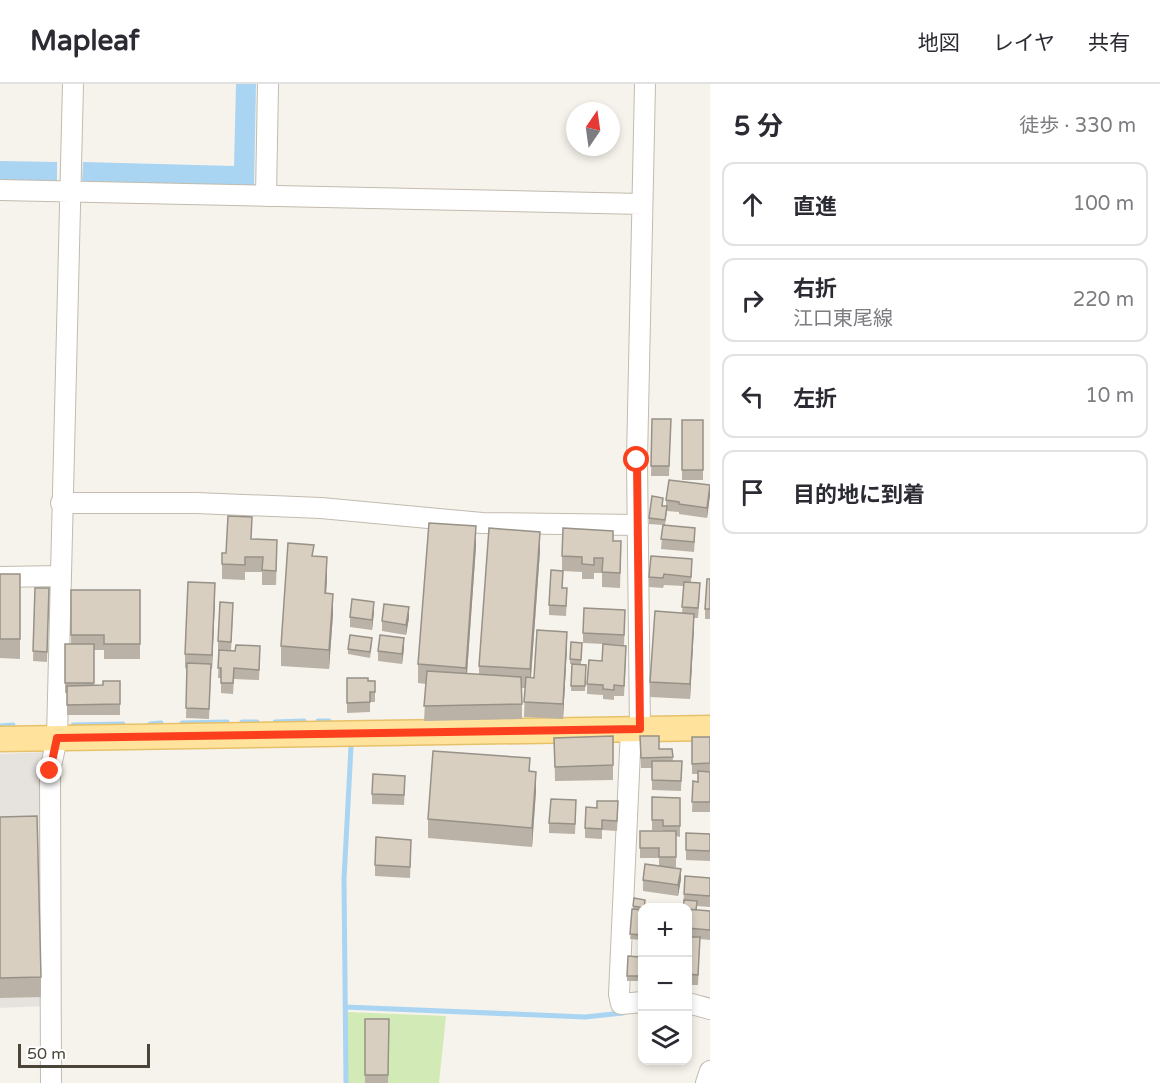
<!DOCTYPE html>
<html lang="ja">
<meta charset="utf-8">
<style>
:root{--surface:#fff;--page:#f7f7f7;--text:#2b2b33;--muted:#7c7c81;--line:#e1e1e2}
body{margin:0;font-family:"Varela Round","Noto Sans JP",sans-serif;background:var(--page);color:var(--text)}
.controls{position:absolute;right:18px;bottom:18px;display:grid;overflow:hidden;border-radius:12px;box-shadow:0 3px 9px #0003}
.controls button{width:54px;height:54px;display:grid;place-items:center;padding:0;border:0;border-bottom:2px solid var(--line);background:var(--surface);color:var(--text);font:30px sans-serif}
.compass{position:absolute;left:566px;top:18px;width:54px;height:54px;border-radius:50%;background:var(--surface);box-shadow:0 3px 9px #0003;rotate:13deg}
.scale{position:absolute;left:18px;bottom:15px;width:132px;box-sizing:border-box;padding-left:6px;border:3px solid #4b4439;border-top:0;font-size:16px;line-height:21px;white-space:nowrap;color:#4b4439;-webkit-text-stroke:4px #fff;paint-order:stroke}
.stop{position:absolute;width:18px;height:18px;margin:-14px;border:4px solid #fc3f1d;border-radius:50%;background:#fff}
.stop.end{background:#fc3f1d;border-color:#fff;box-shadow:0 2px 6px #0008}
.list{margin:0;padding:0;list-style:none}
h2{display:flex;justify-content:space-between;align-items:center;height:78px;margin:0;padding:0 24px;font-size:26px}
h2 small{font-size:20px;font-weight:400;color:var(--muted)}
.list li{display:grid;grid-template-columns:39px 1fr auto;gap:18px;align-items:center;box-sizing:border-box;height:84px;margin:0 12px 12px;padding:0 12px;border:2px solid var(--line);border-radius:12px}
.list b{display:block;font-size:22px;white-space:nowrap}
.list p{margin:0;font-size:20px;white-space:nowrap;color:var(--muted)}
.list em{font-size:20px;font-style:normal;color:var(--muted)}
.icon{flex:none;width:33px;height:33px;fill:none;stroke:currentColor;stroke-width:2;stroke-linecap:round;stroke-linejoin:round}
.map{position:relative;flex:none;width:710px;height:999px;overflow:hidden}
header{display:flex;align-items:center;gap:36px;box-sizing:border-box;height:84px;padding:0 30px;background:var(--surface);border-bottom:2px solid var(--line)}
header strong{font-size:28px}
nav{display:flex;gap:33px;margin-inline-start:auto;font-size:21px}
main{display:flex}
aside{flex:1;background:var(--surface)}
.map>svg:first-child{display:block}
.industrial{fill:#e6e2dd}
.green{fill:#d2eab5}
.water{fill:#a9d4f2}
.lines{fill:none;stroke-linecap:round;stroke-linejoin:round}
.stream{stroke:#a9d4f2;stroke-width:5}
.minor-casing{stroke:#c2bbae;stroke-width:22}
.major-casing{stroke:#e6c16a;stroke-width:27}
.minor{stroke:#fff;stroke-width:20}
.major{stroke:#ffe39c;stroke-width:24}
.wall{fill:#bab2a6}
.shaded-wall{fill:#979187}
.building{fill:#d8cfc1;stroke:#979187;stroke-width:1.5}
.route{stroke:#fc3f1d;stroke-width:8}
</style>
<header>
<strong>Mapleaf</strong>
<nav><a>地図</a><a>レイヤ</a><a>共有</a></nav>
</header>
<main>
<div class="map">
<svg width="710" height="999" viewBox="0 0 710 999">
<rect width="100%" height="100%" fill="#f6f3ec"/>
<!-- industrial -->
<path class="industrial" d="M45,668L44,922L0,924V670Z"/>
<!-- green -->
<path class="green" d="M347,928L446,932L439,999H347Z"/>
<!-- water -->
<path class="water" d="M236,0H256L254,103L82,99L83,78L234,82Z
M0,77L57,78V99L0,98Z"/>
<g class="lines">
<!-- stream -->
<path class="stream" d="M318,637H329
M242,638H257
M275,638L304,637
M182,639L227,638
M150,640L161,639
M73,641L123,640
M0,642L13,641
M345,923L585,933L623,929
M346,999L344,795L351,663"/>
<defs>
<path id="minor" d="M0,106L642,120
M266,112L268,0
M61,419H196L321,424L482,439L638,441
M0,493L60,492
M631,645L619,910L621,920L642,918
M640,645L637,376L645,0
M688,919L710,925
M51,999L50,687L57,654L73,0
M706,999L710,987"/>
<path id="major" d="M0,655L710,644"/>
</defs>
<!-- minor casing -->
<use href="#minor" class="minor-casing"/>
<!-- major casing -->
<use href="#major" class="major-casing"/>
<!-- minor -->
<use href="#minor" class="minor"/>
<!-- major -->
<use href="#major" class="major"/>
</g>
<!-- wall -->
<path class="wall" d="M652,335H671L669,392H651Z
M682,336H703V396H682Z
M710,411L707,434L679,430V428L667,427L665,441L695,454L694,468L661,465L663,441L649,440V434L666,422V416Z
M252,455L277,471L276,501H262V488H245V496L222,495V480L226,469Z
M613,457L621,472L620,504L602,503V489H594V495H582V488L563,487L562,504L567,514L566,532L549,531V521L562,487V472Z
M476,462L467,590H479V582L540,467L531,594H534L567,563L563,635L524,633L525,604H522V635L424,637L426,600L418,599V580Z
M314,472L327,493L326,510L333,530L329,585L281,582V562Z
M692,485L691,498L700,509L698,534H694L690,615L650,613V598L682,529L684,502L664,501L663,504L649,503V493Z
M0,490H20V575L0,574Z
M710,495V535H705V525Z
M35,504H49L47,578L33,577Z
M71,506H140V575H104V566H94V601H103L120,597V631H67V609H65V560H71Z
M215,514L212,585H211L209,635L186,634L187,585L185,584V570Z
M374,528L372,546L350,543V533Z
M233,529L231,567L260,572L259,596L234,595L233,610L221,609V594H218L219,567H218V557Z
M409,534L406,551L382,547V537Z
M625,536L624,561L583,559V549Z
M372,559L370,574L348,570V565Z
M582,559L581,580L586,581L585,607H571L572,580H570V575Z
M404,564L402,580L378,577V567Z
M626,572L624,612H614V616L603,615V611L587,610V600L602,577Z
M347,594L375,597V618H370V628L347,629Z
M613,652V696L555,697L554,654Z
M640,652L659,665H672L673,677H682L681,707L652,706V684H641Z
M692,653H710V728H692L693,697L698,698V690H692Z
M530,687L536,707L532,763L428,754V735Z
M405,702L404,721L372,720V710Z
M652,713L680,714V753L676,752V783H670L681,795L678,812L643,807V796L659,782V774H640V747H663V746H652Z
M576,726L575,750L549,749V739Z
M618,728L617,747L602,746V755L585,754V744Z
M0,733L41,893V913L0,914Z
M686,749L710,750V777L686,776Z
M411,766L410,794L375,792V781Z
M710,794V823L697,822V826L710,827V856L700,855L698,901H687V824H683L684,810Z
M633,822L642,824V856L630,855Z
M640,873L639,897H627V892Z
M365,935H389L388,999H365Z"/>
<!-- shaded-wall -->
<path class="shaded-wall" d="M710,401V411L707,434V424Z
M476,442V462L466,603V584Z
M540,448V467L530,605V585Z
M327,473V493L325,529V509Z
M215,499V514L212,585V571Z
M333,510V530L329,585V566Z
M374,518V528L372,546V536Z
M409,523V534L406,551V541Z
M694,530V545L690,615V600Z
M567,548V563L563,635V620Z
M404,554V564L402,580V570Z
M536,688V707L532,763V744Z
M681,785V795L678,812V801Z"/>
<!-- building -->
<path class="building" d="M652,335H671L669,382H651Z
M682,336H703V386H682Z
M669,396L710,401L707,424L679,420V418L666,416Z
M652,412L663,414L662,422H667L665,436L649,434Z
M228,432L252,433L251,455L277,456L276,487L262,486L263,473H245V481L222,480V469H226Z
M429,439L476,442L466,584L418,580Z
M663,441L695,444L694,458L661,455Z
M489,444L540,448L530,585L479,582Z
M563,444L613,447V457H621L620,489L602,488L603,474H594V481L582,480V473L562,472Z
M288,459L314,461L312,472L327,473L325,509L333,510L329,566L281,562Z
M651,472L692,475L691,493L664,490L663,494L649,493Z
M551,486L563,487L562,504H567L566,522L549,521Z
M0,490H20V555H0Z
M707,495H710V525H705Z
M188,498L215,499L212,571L185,570Z
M684,498L700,499L698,524L682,523Z
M35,504H49L47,568L33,567Z
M71,506H140V560H104V551H71Z
M352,515L374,518L372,536L350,533Z
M220,518L233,519L231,558L218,557Z
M384,520L409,523L406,541L382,537Z
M584,524L625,526L624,551L583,549Z
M655,527L694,530L690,600L650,598Z
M537,546L567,548L563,620L524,618L526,593L534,594Z
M350,551L372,554L370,568L348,565Z
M380,551L404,554L402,570L378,567Z
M571,558L582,559L581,576L570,575Z
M65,560H94V599H65Z
M603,560L626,562L624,602L614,601V606L603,605V601L587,600L589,576L602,577Z
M236,561L260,562L259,586L234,584L233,599H221V584H218L219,566L235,567Z
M187,579L211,580L209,625L186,624Z
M572,580L586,581L585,602H571Z
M427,587L521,593L522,620L424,622Z
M347,594H368V597H375V608H370V618L347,619Z
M103,597H120V620L67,621V602L103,601Z
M613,652V681L555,683L554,654Z
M640,652H659V665H672L673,673L641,674Z
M692,653H710V679L692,680Z
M433,667L530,674L529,687L536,688L532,744L428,735Z
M652,677H682L681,697L652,696Z
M698,687L710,688V718H692L693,697L698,698Z
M373,690L405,692L404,711L372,710Z
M652,713L680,714V742H663V736H652Z
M551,715L576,716L575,740L549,739Z
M597,717H618L617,737L602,736V745L585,744L586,723L597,724Z
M37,732L41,893L0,894V733Z
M640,747H676V773H659V764H640Z
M686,749L710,750V767L686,766Z
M376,753L411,756L410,783L375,781Z
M645,780L681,785L678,801L643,796Z
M685,792L710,794V812L684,810Z
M634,814L645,816L644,824L633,822Z
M684,816L697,817L696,826L687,825V824H683Z
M648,822L667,824H648Z
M632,825L642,826V851L630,850Z
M687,825L710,827V846L687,844Z
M687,853H700L698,891L687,890Z
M628,872L640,873L639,892H627Z
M365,935H389L388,991H365Z"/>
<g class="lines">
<!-- route -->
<path class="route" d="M50,687L57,654L640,645L637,376"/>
</g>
</svg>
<div class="controls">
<button>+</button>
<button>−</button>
<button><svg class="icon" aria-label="layers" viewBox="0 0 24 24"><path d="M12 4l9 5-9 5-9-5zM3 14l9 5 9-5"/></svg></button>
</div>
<svg class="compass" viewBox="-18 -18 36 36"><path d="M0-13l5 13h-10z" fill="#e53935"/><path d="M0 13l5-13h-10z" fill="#7c7c81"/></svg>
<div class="scale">50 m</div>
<div class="stop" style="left:637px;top:376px"></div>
<div class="stop end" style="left:50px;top:687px"></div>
</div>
<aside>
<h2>5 分<small>徒歩 · 330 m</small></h2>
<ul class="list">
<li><svg class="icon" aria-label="ahead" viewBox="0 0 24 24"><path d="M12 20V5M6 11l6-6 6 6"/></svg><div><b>直進</b></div><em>100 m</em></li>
<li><svg class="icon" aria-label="right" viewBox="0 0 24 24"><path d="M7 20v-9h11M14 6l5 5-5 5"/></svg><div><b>右折</b><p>江口東尾線</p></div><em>220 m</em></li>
<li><svg class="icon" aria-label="left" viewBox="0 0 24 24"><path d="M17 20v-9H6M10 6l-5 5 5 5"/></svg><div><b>左折</b></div><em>10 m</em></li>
<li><svg class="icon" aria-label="arrive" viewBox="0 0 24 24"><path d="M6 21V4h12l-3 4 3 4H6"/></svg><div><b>目的地に到着</b></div></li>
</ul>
</aside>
</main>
